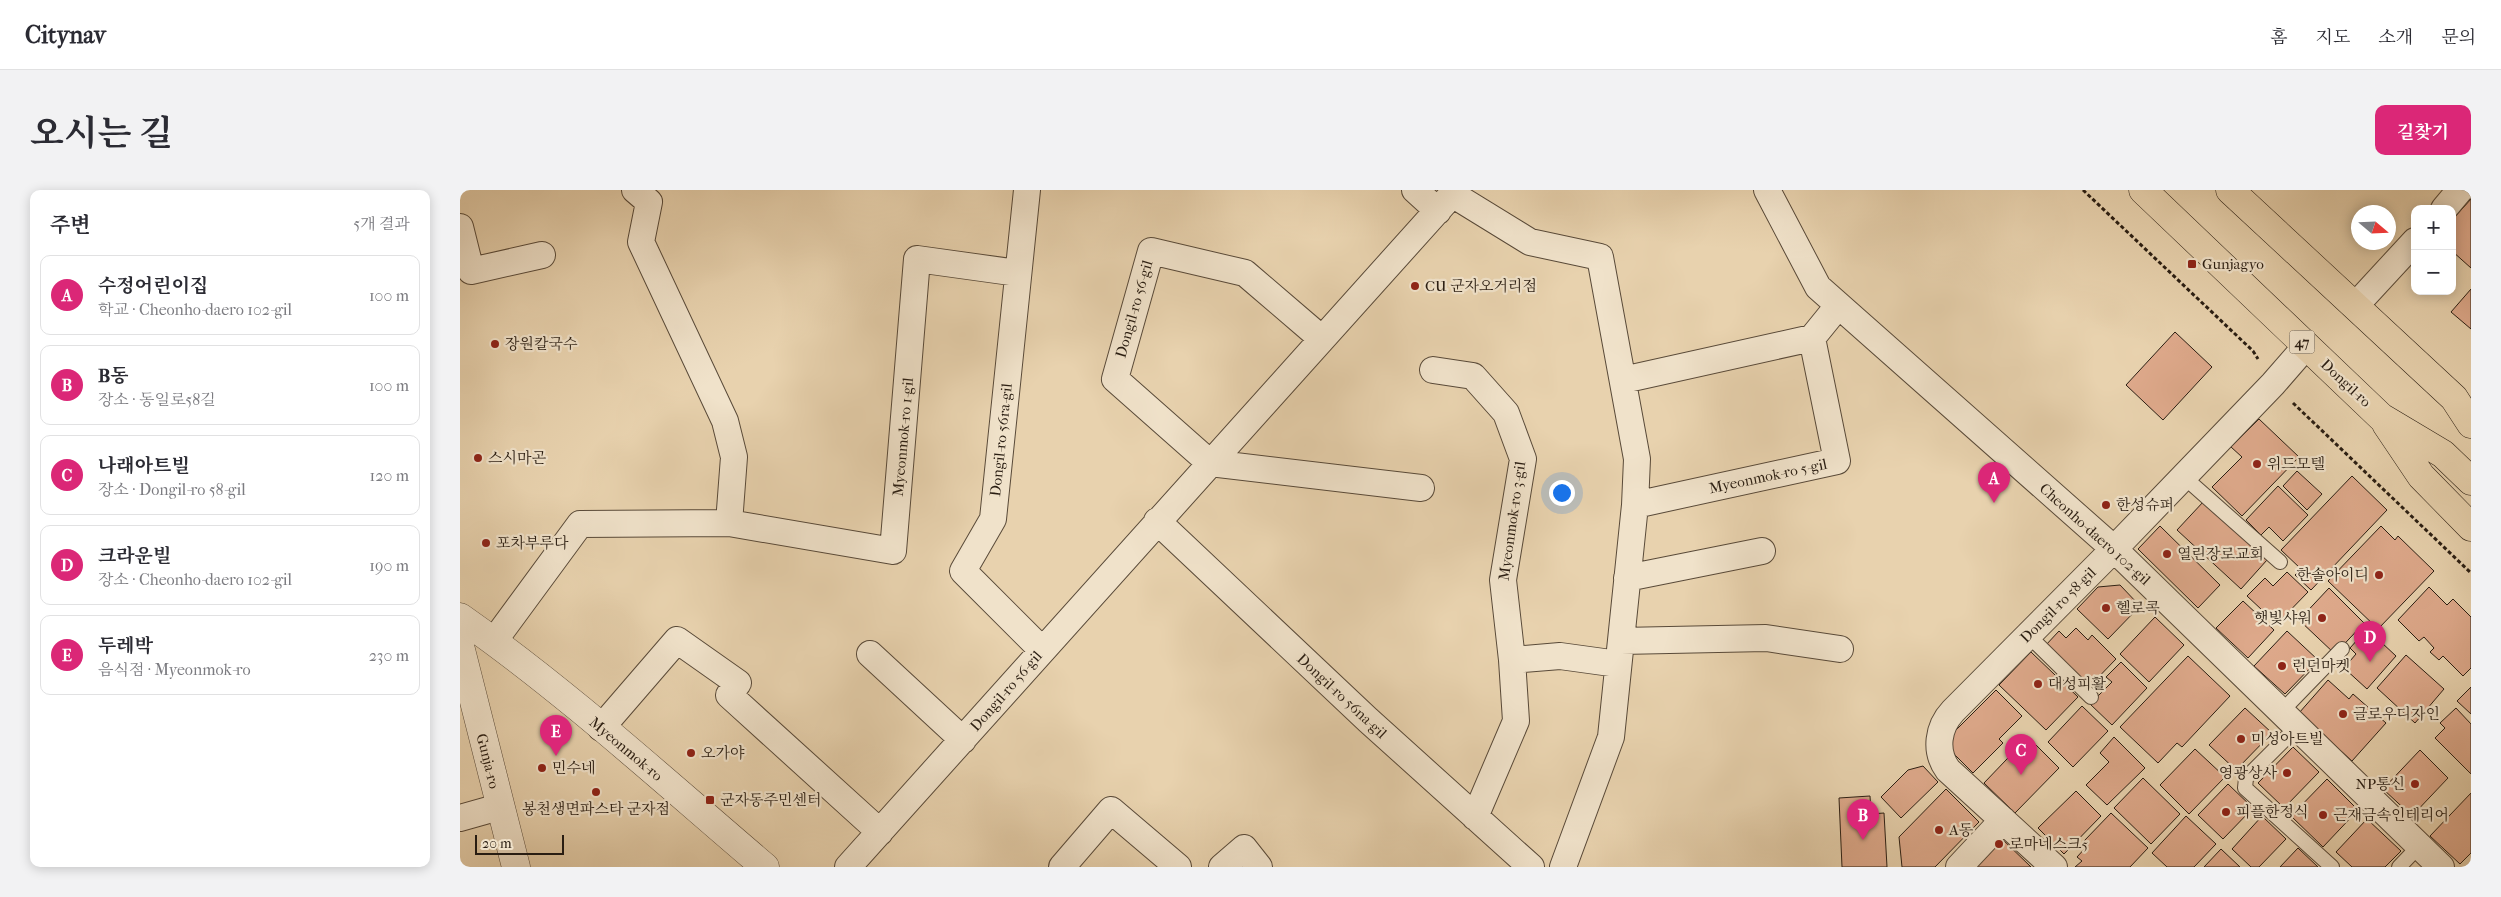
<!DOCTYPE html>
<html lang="ko">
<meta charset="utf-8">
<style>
:root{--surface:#fff;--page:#f2f2f3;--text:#2b2b33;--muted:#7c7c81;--line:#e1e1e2;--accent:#db2777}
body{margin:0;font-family:"IM FELL French Canon","Noto Serif KR",serif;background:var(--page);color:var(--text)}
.controls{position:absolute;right:15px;top:15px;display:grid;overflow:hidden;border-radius:10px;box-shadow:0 2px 12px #0003}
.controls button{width:45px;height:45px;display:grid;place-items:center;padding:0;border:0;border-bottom:1px solid var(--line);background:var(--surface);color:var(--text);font:25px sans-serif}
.compass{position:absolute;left:1891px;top:15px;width:45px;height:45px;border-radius:50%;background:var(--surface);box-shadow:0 2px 12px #0003;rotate:109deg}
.scale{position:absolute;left:15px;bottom:12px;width:89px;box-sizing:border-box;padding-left:5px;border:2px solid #291d12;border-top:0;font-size:14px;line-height:18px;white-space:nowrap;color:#291d12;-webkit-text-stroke:4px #f0e2ca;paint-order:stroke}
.you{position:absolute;left:1101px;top:302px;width:18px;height:18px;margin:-12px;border:4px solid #fff;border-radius:50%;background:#1a73e8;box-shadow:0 0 0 8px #1a73e833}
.badge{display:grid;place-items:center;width:32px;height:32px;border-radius:50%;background:var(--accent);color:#fff;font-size:16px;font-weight:700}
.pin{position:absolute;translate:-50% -41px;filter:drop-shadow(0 1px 2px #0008)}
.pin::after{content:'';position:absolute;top:26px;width:18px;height:15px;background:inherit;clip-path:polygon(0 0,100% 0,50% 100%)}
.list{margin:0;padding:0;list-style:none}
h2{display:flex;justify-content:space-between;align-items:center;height:65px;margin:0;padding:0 20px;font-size:21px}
h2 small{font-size:16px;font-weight:400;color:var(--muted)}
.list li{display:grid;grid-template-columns:32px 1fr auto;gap:15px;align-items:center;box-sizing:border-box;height:80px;margin:0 10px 10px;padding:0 10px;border:1px solid var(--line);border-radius:10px}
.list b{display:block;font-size:19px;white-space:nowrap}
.list p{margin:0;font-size:16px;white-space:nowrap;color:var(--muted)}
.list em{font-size:16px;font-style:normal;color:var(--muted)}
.map{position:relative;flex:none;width:2011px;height:677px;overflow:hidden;border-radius:10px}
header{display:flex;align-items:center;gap:30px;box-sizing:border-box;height:70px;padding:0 25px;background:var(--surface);border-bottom:1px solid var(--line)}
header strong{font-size:24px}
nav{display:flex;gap:28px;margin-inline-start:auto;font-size:18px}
.intro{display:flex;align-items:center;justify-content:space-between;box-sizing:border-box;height:120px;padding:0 30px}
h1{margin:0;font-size:35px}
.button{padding:12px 22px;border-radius:10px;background:var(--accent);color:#fff;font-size:18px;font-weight:700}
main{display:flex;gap:30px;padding:0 30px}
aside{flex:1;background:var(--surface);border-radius:10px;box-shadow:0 2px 12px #0003}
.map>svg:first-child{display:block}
.building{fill:#dea98b;stroke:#291d12}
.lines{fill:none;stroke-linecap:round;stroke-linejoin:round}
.service-casing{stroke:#594a39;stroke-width:16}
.minor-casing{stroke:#594a39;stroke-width:28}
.tertiary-casing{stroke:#594a39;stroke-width:29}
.primary-casing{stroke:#291d12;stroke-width:29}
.path{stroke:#291d12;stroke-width:3;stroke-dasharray:4 2.5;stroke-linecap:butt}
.service{stroke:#f0e2ca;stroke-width:14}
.minor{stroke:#f0e2ca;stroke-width:26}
.tertiary{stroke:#f0e2ca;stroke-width:28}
.primary{stroke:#e8d2ae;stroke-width:28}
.poi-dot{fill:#8f2418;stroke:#f0e2ca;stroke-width:2}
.labels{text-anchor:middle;stroke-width:4.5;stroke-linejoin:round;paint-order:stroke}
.shield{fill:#f0e2ca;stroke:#655849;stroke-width:1}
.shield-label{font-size:14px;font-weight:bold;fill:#291d12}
.poi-label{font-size:15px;fill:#291d12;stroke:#f0e2ca;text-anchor:start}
.street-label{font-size:15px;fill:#291d12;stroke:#f0e2ca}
</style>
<header>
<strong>Citynav</strong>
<nav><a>홈</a><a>지도</a><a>소개</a><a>문의</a></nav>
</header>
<div class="intro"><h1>오시는 길</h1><a class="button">길찾기</a></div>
<main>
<aside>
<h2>주변<small>5개 결과</small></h2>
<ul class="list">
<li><span class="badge">A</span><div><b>수정어린이집</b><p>학교 · Cheonho-daero 102-gil</p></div><em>100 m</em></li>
<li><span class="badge">B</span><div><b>B동</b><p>장소 · 동일로58길</p></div><em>100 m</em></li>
<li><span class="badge">C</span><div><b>나래아트빌</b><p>장소 · Dongil-ro 58-gil</p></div><em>120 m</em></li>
<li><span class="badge">D</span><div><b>크라운빌</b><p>장소 · Cheonho-daero 102-gil</p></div><em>190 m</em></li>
<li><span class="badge">E</span><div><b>두레박</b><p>음식점 · Myeonmok-ro</p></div><em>230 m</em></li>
</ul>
</aside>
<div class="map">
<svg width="2011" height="677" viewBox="0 0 2011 677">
<rect width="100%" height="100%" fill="#e8d2ae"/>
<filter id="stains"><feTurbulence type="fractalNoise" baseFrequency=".004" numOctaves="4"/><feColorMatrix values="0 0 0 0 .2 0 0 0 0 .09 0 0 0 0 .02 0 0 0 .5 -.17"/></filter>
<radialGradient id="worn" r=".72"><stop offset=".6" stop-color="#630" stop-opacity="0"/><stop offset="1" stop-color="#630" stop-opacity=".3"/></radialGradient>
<!-- building -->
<path class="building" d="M2011,9V78L1992,61V30Z
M2011,99V139L1991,122Z
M1715,142L1752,177L1703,230L1666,195Z
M1799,229L1839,267L1782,326L1752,297L1782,267L1771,257Z
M1837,281L1862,304L1847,320L1823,296Z
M1892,286L1927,320L1851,400L1835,385L1841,379L1821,360Z
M1818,296L1848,325L1823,351L1809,337L1801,345L1786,330Z
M1744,311L1807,370L1781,399L1717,340Z
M1700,336L1760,395L1738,418L1678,359Z
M1921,336L1935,350L1938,346L1974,381L1918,439L1868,391Z
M1827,382L1848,402L1817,434L1787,406L1805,388L1813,396Z
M1660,395L1680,416L1648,449L1617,419L1638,397Z
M1969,397L1987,415L1993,409L2011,427V478L2003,486L1983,466L1979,470L1970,462L1974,458L1964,447L1959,451L1938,430Z
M1869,398L1904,433L1875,464L1839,430Z
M1783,411L1814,440L1788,468L1756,438Z
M1695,427L1724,455L1689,492L1660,464Z
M1616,438L1628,450L1632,445L1656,469L1627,499L1585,456L1599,441L1606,448Z
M1907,439L1936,466L1907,499L1884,478L1896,464L1890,458Z
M1827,441L1858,470L1825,504L1794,476Z
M1571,462L1618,507L1586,540L1539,495Z
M1946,465L1984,499L1955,533L1917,498Z
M1728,466L1770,506L1722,557L1717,553L1698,573L1660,537Z
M1661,472L1687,498L1652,535L1630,514L1652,492L1646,487Z
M1868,490L1889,509L1893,504L1926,533L1892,571L1839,523Z
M2011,497V524L1997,511Z
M1536,500L1562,526L1539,549L1543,553L1513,583L1492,562L1491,545Z
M1622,516L1648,541L1613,577L1588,552Z
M1785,518L1812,543L1776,580L1749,555Z
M1996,518L2011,534V584L1975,548L1985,538L1980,533Z
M1568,547L1599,578L1555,623L1524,593Z
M1654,547L1685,578L1647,615L1626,595L1649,572L1640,563Z
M1833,557L1859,582L1824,618L1798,593Z
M1735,559L1765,587L1729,624L1700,595Z
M1960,560L1988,588L1952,626L1923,599Z
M1463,576L1478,592L1441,628L1421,607L1448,580Z
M1683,588L1720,624L1691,654L1654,618Z
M1867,589L1898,620L1863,657L1831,626Z
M1768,594L1793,618L1763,649L1738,625Z
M1486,599L1519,632L1475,677H1442L1439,647Z
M1616,601L1641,626L1604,664L1578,638Z
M2011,603V663L2000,674L1970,646Z
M1410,606L1411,624L1424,623L1427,677H1382L1379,608Z
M1651,623L1688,658L1670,677H1615L1622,671L1617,667L1628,655L1624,651Z
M1726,626L1756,654L1734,677H1707L1692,663Z
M1802,626L1826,649L1799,677H1791L1772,659Z
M1907,629L1941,661L1925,677H1892L1876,662Z
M1538,645L1571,677H1509Z
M1838,658L1858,677H1820Z
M1761,659L1780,677H1744Z"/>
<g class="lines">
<defs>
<path id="service" d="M1724,287L1820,372
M1568,445L1631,507
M1821,522L1882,459
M1837,537L1786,588L1785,598L1872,677
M1939,677L1959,656"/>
<path id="minor" d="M175,0L189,12L181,52L265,231L274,267L269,333
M567,0L533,329L503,381L582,460
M955,0L978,21
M1307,0L1358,97L1654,359L1981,677
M992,4L1070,52L1140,67L1177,269L1175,315L1151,547L1103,677
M1984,19L2000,0
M0,37L11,81L82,65
M1895,116L1955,51
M862,149L785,83L691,61L655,189L750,273L961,298
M973,180L1013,186L1046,223L1063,269L1043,390L1052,470L1100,466L1158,474
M1163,190L1352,148L1378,116
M1175,315L1377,271L1352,148
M697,331L908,530L1071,677
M1167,388L1302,361
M34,451L120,334L269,333L433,361L457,69L558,83
M1161,451L1306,448L1380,459
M410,464L503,550
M141,538L217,450L278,493L269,505L420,642
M1015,627L1056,531L1052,470
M0,628L39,617
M388,677L996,0
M602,677L651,620L718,677
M762,677L784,658L799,677
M1499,677L1543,630
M1594,677L1488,580C1474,561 1478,537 1493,521L1654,359L1813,194L1846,156"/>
<path id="tertiary" d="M0,427C107,502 205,592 305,677
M0,456L56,677"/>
<path id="primary" d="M1683,0L1921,227L1983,264L2011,291
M1770,0L1994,208L2011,234
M1926,234L1961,286L2011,337"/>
</defs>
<!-- service casing -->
<use href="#service" class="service-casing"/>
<!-- minor casing -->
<use href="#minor" class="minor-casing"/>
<!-- tertiary casing -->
<use href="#tertiary" class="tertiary-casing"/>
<!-- primary casing -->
<use href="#primary" class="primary-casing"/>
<!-- path -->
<path class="path" d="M1623,0L1793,161L1798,169
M1833,213L2011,383"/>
<!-- service -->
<use href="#service" class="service"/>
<!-- minor -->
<use href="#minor" class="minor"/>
<!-- tertiary -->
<use href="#tertiary" class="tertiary"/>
<!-- primary -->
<use href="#primary" class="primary"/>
</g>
<!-- markers -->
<g class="poi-dot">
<rect x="1727" y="69" width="10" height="10" rx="2.5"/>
<circle cx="955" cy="96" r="5"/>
<circle cx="35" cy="154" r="5"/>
<circle cx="18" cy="268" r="5"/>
<circle cx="1797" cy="274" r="5"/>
<circle cx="1646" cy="315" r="5"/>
<circle cx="26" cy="353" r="5"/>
<circle cx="1707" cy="364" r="5"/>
<circle cx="1919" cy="385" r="5"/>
<circle cx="1646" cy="418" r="5"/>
<circle cx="1862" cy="428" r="5"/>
<circle cx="1822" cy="476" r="5"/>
<circle cx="1578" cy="494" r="5"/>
<circle cx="1883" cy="524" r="5"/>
<circle cx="1781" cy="549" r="5"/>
<circle cx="231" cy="563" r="5"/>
<circle cx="82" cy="578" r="5"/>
<circle cx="1827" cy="583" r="5"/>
<circle cx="1955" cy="594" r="5"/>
<circle cx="136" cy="602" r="5"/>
<rect x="245" y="605" width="10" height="10" rx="2.5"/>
<circle cx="1766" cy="622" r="5"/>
<circle cx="1863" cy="625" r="5"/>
<circle cx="1479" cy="640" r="5"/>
<circle cx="1539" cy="654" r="5"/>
</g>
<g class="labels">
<!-- shield labels -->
<rect class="shield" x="1829.5" y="140.5" width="25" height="23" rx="4"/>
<g class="shield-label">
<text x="1842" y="157">47</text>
</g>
<!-- poi labels -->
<g class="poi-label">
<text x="1742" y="79">Gunjagyo</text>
<text x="965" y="101">CU 군자오거리점</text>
<text x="45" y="159">장원칼국수</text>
<text x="28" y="273">스시마곤</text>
<text x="1807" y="279">위드모텔</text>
<text x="1656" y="320">한성슈퍼</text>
<text x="36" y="358">포차부루다</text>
<text x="1717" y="369">열린장로교회</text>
<text x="1909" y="390" text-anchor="end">한솔아이디</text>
<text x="1656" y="423">헬로콕</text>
<text x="1852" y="433" text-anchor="end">햇빛샤워</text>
<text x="1832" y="481">런던마켓</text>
<text x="1588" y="499">대성피활</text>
<text x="1893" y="529">글로우디자인</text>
<text x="1791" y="554">미성아트빌</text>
<text x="241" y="568">오가야</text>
<text x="92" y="583">민수네</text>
<text x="1817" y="588" text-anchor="end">영광상사</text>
<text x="1945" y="599" text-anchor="end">NP통신</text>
<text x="260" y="615">군자동주민센터</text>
<text x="136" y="624" text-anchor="middle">봉천생면파스타 군자점</text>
<text x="1776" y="627">피플한정식</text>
<text x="1873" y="630">근재금속인테리어</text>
<text x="1489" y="645">A동</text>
<text x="1549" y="659">로마네스크5</text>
</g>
<!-- street labels -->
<g class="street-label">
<text transform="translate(674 119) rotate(-74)" y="5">Dongil-ro 56-gil</text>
<text transform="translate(1886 193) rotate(43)" y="5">Dongil-ro</text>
<text transform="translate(443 247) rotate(-85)" y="5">Myeonmok-ro 1-gil</text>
<text transform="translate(541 250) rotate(-84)" y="5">Dongil-ro 56ra-gil</text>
<text transform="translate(1308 286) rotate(-12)" y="5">Myeonmok-ro 5-gil</text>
<text transform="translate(1052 331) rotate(-82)" y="5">Myeonmok-ro 3-gil</text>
<text transform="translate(1635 344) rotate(42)" y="5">Cheonho-daero 102-gil</text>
<text transform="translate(1598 415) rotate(-45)" y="5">Dongil-ro 58-gil</text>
<text transform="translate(546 501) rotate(-49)" y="5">Dongil-ro 56-gil</text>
<text transform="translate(882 506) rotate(43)" y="5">Dongil-ro 56na-gil</text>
<text transform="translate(166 559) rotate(40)" y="5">Myeonmok-ro</text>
<text transform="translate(28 571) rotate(76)" y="5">Gunja-ro</text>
</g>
</g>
<rect width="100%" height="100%" filter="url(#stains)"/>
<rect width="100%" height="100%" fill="url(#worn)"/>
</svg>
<div class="controls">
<button>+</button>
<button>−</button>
</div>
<svg class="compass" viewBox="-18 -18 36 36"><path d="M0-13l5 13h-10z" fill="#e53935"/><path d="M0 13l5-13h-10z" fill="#7c7c81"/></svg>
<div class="scale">20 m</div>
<div class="you"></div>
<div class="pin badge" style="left:1534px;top:313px">A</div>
<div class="pin badge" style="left:1403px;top:650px">B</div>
<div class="pin badge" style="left:1561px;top:585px">C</div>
<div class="pin badge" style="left:1910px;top:472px">D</div>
<div class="pin badge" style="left:96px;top:566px">E</div>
</div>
</main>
